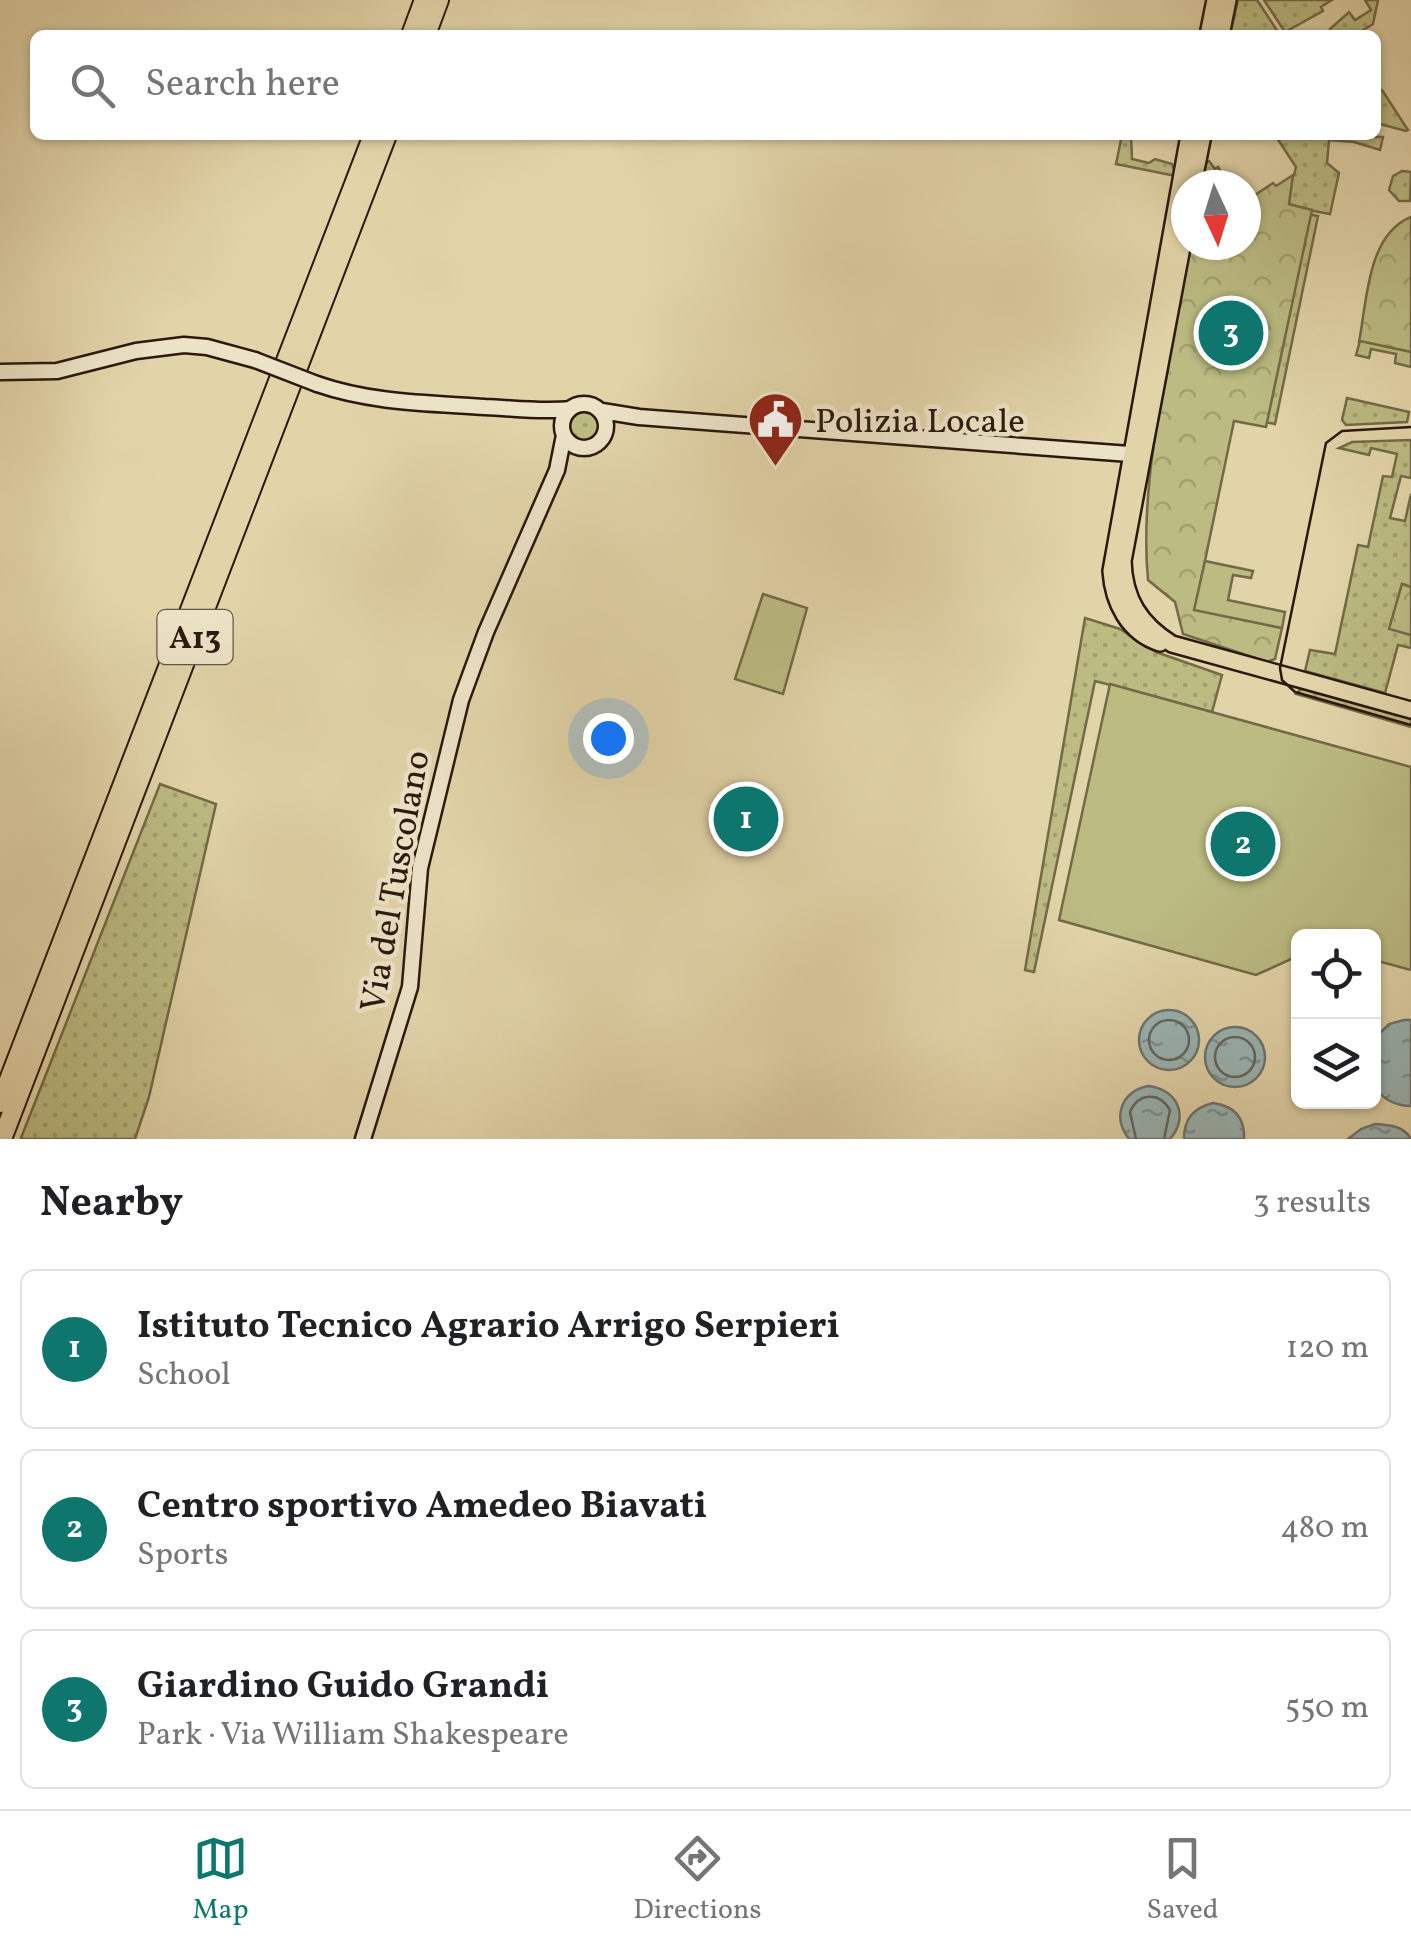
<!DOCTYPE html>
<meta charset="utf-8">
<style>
:root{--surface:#fff;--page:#f6f6f6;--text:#202124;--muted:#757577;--line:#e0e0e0;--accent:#0f766e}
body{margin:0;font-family:Vollkorn,serif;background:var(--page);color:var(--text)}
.controls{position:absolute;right:30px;bottom:30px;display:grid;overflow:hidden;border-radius:15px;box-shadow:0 2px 8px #0004}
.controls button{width:90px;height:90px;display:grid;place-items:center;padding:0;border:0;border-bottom:2px solid var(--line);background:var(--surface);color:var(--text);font:50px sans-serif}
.compass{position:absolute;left:1171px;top:170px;width:90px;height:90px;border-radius:50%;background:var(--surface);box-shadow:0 2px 8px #0004;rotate:176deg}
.you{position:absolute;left:608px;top:738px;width:35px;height:35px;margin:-25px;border:8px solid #fff;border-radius:50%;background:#1a73e8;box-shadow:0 0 0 15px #1a73e833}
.badge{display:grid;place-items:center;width:65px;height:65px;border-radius:50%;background:var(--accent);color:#fff;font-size:32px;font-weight:700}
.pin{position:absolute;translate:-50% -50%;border:5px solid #fff;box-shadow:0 2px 10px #0006}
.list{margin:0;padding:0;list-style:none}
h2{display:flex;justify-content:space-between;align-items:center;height:130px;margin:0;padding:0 40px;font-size:42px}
h2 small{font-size:32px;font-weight:400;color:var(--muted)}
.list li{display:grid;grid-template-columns:65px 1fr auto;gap:30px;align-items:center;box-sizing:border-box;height:160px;margin:0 20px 20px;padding:0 20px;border:2px solid var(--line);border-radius:15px}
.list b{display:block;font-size:38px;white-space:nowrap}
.list p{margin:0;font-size:32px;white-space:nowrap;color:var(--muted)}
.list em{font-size:32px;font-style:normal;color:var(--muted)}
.icon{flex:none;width:55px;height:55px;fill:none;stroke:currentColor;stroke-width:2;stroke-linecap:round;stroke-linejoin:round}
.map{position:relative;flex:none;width:1411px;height:1139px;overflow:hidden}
.search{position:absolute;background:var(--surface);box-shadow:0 2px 8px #0004;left:30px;right:30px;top:30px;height:110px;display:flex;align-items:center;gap:25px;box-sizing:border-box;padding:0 35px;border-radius:15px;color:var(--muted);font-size:38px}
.sheet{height:670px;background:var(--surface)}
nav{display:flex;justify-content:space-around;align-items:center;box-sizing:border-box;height:140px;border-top:2px solid var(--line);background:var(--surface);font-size:28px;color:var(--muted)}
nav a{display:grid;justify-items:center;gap:5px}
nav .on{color:var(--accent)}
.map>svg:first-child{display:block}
.grass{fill:url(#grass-dots);stroke:#746a48;stroke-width:2.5}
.park{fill:url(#park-crowns);stroke:#746a48;stroke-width:2.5}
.garden{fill:#bbbb82;stroke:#746a48;stroke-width:2.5}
.water{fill:url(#water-ripples);stroke:#6e7671;stroke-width:2.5}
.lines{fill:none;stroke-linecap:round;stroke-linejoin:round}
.shore{stroke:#636660;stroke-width:2.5}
.secondary-casing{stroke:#2c180d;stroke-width:19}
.primary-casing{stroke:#2c180d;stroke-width:20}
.highway-casing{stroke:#2c180d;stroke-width:22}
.secondary{stroke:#ece3c7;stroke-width:14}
.primary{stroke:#e2d4a9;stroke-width:15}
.highway{stroke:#e2d4a9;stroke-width:18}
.tram{stroke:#2c180d;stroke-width:2.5}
.secondary-bridge-casing{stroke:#2c180d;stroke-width:19;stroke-linecap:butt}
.secondary-bridge{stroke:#ece3c7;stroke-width:14}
.labels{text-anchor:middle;stroke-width:9;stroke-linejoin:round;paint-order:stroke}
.shield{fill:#ece3c7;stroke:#665545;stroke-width:2.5}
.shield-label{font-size:32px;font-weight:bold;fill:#2c180d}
.poi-label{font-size:35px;fill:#2c180d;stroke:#ece3c7;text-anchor:start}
.street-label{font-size:35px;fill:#2c180d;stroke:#ece3c7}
</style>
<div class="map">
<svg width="1411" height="1139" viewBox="0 0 1411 1139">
<defs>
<pattern id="grass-dots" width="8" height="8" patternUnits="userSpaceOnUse" patternTransform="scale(2.5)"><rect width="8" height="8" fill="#bbbb82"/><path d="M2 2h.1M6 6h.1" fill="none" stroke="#a1a06f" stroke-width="1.8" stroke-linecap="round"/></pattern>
<pattern id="park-crowns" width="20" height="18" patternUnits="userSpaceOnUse" patternTransform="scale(2.5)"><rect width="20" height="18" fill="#bbbb82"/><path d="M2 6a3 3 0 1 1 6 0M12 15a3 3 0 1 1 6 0" fill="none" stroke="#a1a06f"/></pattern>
<pattern id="water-ripples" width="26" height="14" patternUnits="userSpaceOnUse" patternTransform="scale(2.5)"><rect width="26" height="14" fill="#9ab5b4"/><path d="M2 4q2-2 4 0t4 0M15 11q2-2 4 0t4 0" fill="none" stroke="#7e9291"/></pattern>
</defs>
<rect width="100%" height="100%" fill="#e2d4a9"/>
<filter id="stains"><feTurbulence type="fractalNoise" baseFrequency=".002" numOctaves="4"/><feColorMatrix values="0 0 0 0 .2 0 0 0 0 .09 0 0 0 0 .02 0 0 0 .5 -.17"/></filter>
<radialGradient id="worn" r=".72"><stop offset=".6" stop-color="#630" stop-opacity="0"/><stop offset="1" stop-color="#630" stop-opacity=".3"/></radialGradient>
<!-- grass -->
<path class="grass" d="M1238,0H1257L1280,35H1230Z
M1264,0H1332L1321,7L1323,11L1287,31V35Z
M1365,0H1378L1373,24L1357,34L1331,35L1330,29L1349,12L1355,20L1371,10Z
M1382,90L1408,130L1406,131L1376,123V91Z
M1122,135H1131L1132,159L1149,163L1155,159L1172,164L1176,176L1116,164Z
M1275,135L1383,137L1380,150L1354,142L1329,140L1327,163L1339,173L1330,214L1308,210L1155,448L1191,245H1246L1275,188L1294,175L1296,167Z
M1402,171L1411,172L1410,201H1399L1389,190L1393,176Z
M1308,214L1318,216L1275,424L1215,412Z
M1347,398L1409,412L1407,422L1346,425L1342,420Z
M568 425a16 16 0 1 1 32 0a16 16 0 1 1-32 0Z
M1411,440V478L1401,476L1390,518L1405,521L1411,494V587L1402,584L1390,628L1411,635V648L1398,645L1385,693L1305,671L1310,650L1335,654L1358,545L1368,547L1383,476L1392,477L1397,454L1371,448L1369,455L1339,448L1352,442Z
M1085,618L1120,629L1156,652L1222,675L1212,712L1095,681L1034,972L1025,970Z
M1303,687L1411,717V727L1296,694Z
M160,784L216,804L149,1097L135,1139H24L21,1138Z"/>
<!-- park -->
<path class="park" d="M1209,161L1215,169L1218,167L1229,185H1201L1205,163Z
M1293,175L1289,204L1312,210L1266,427L1234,421L1195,609L1282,628L1275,659L1267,662L1183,634L1175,602L1148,580C1138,476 1172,349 1191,245H1246V201L1273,183L1276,186Z
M1411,217V352L1359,342C1367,301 1367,235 1411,217Z
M1402,584L1411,587V635L1389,629Z"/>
<!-- garden -->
<path class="garden" d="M1360,341L1411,352V367L1395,363L1396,354L1371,349L1369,358L1356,355Z
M1205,561L1253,571L1251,578L1233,575L1228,600L1285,612L1282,628L1194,610Z
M763,594L807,608L783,694L735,679Z
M1110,684L1411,767V970L1374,960V936H1298V956L1256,975L1059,920Z"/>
<!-- water -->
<path class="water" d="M1139 1040a30 30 0 1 1 60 0a30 30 0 1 1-60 0Z
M1404,1020H1411V1106C1395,1106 1384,1100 1374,1087V1039L1389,1024Z
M1205 1057a30 30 0 1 1 60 0a30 30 0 1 1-60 0Z
M1148,1086C1177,1089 1190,1116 1170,1139H1129C1112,1117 1121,1092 1148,1086Z
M1213,1103C1234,1106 1245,1118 1244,1139H1184C1184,1119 1193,1108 1213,1103Z
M1375,1124C1389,1125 1404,1126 1411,1139H1348L1361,1129Z"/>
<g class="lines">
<!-- shore -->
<path class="shore" d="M1149 1040a20 20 0 1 1 40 0a20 20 0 1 1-40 0Z
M1215 1057a20 20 0 1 1 40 0a20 20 0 1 1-40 0Z
M1136,1139L1130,1112C1138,1093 1159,1091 1170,1110L1164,1139"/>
<defs>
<path id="secondary" d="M0,372L57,371L136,351L184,345L207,347L255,360
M317,384C372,403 427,403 485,407C513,408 541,412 570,409
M562 426a22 22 0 1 1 44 0a22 22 0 1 1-44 0Z
M602,411L639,417L1143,455
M363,1139L410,987L420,868L461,700L486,632L557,470L564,435"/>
<path id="primary" d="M1208,35L1215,0
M1221,35L1228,0
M1193,185L1203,135
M1186,226L1123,561C1124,599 1140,624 1172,644L1411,710
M1160,643C1128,633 1113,602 1111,571L1189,135"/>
<path id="highway" d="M411,35L424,0
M426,35L439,0
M0,1103L373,135
M2,1139L387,135"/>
</defs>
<!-- secondary casing -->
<use href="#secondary" class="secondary-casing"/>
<!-- primary casing -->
<use href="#primary" class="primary-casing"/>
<!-- highway casing -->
<use href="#highway" class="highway-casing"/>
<!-- secondary -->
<use href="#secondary" class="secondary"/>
<!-- primary -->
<use href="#primary" class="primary"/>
<!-- highway -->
<use href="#highway" class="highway"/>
<!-- tram -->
<path class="tram" d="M1411,427L1342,431L1326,443L1280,668L1282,680L1295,692L1411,725"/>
<defs>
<path id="secondary-bridge" d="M255,360L317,384"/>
</defs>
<!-- secondary-bridge casing -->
<use href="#secondary-bridge" class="secondary-bridge-casing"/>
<!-- secondary-bridge -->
<use href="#secondary-bridge" class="secondary-bridge"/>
</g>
<!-- icons -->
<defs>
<symbol id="civic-pin" viewBox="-11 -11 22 30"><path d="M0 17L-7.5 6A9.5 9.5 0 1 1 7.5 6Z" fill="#8f2418" stroke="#ece3c7"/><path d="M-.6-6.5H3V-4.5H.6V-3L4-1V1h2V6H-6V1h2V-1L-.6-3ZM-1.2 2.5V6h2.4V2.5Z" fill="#fff"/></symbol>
</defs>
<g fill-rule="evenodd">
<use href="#civic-pin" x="744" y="388" width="63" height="86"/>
</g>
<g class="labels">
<!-- shield labels -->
<rect class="shield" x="157.5" y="610" width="75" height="54" rx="8"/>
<g class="shield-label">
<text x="195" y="648">A13</text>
</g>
<!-- poi labels -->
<g class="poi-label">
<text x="815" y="432">Polizia Locale</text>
</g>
<!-- street labels -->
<g class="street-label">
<text transform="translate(394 881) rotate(-80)" y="12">Via del Tuscolano</text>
</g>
</g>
<rect width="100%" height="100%" filter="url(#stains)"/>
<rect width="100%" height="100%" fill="url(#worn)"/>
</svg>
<div class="controls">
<button><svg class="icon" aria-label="locate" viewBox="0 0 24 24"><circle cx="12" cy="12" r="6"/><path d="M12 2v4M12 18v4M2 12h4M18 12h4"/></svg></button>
<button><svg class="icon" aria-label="layers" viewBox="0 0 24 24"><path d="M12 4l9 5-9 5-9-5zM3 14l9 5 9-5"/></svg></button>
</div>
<svg class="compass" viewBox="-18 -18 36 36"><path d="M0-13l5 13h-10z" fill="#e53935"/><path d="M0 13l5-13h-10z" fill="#757577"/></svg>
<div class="you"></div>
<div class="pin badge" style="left:746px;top:819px">1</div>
<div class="pin badge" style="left:1243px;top:844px">2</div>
<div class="pin badge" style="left:1231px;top:333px">3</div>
<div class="search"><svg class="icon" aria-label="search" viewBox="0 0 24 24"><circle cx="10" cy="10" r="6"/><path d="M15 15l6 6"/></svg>Search here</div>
</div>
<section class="sheet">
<h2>Nearby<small>3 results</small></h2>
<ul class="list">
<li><span class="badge">1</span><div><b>Istituto Tecnico Agrario Arrigo Serpieri</b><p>School</p></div><em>120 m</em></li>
<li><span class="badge">2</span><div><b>Centro sportivo Amedeo Biavati</b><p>Sports</p></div><em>480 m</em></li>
<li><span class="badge">3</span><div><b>Giardino Guido Grandi</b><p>Park · Via William Shakespeare</p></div><em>550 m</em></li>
</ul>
</section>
<nav>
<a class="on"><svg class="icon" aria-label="map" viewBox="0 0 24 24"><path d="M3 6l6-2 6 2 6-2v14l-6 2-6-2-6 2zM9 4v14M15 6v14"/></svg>Map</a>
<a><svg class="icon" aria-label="directions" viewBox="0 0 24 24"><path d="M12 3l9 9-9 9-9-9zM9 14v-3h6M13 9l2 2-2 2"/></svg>Directions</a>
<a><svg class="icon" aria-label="saved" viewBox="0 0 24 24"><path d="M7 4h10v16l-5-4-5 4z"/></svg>Saved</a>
</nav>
